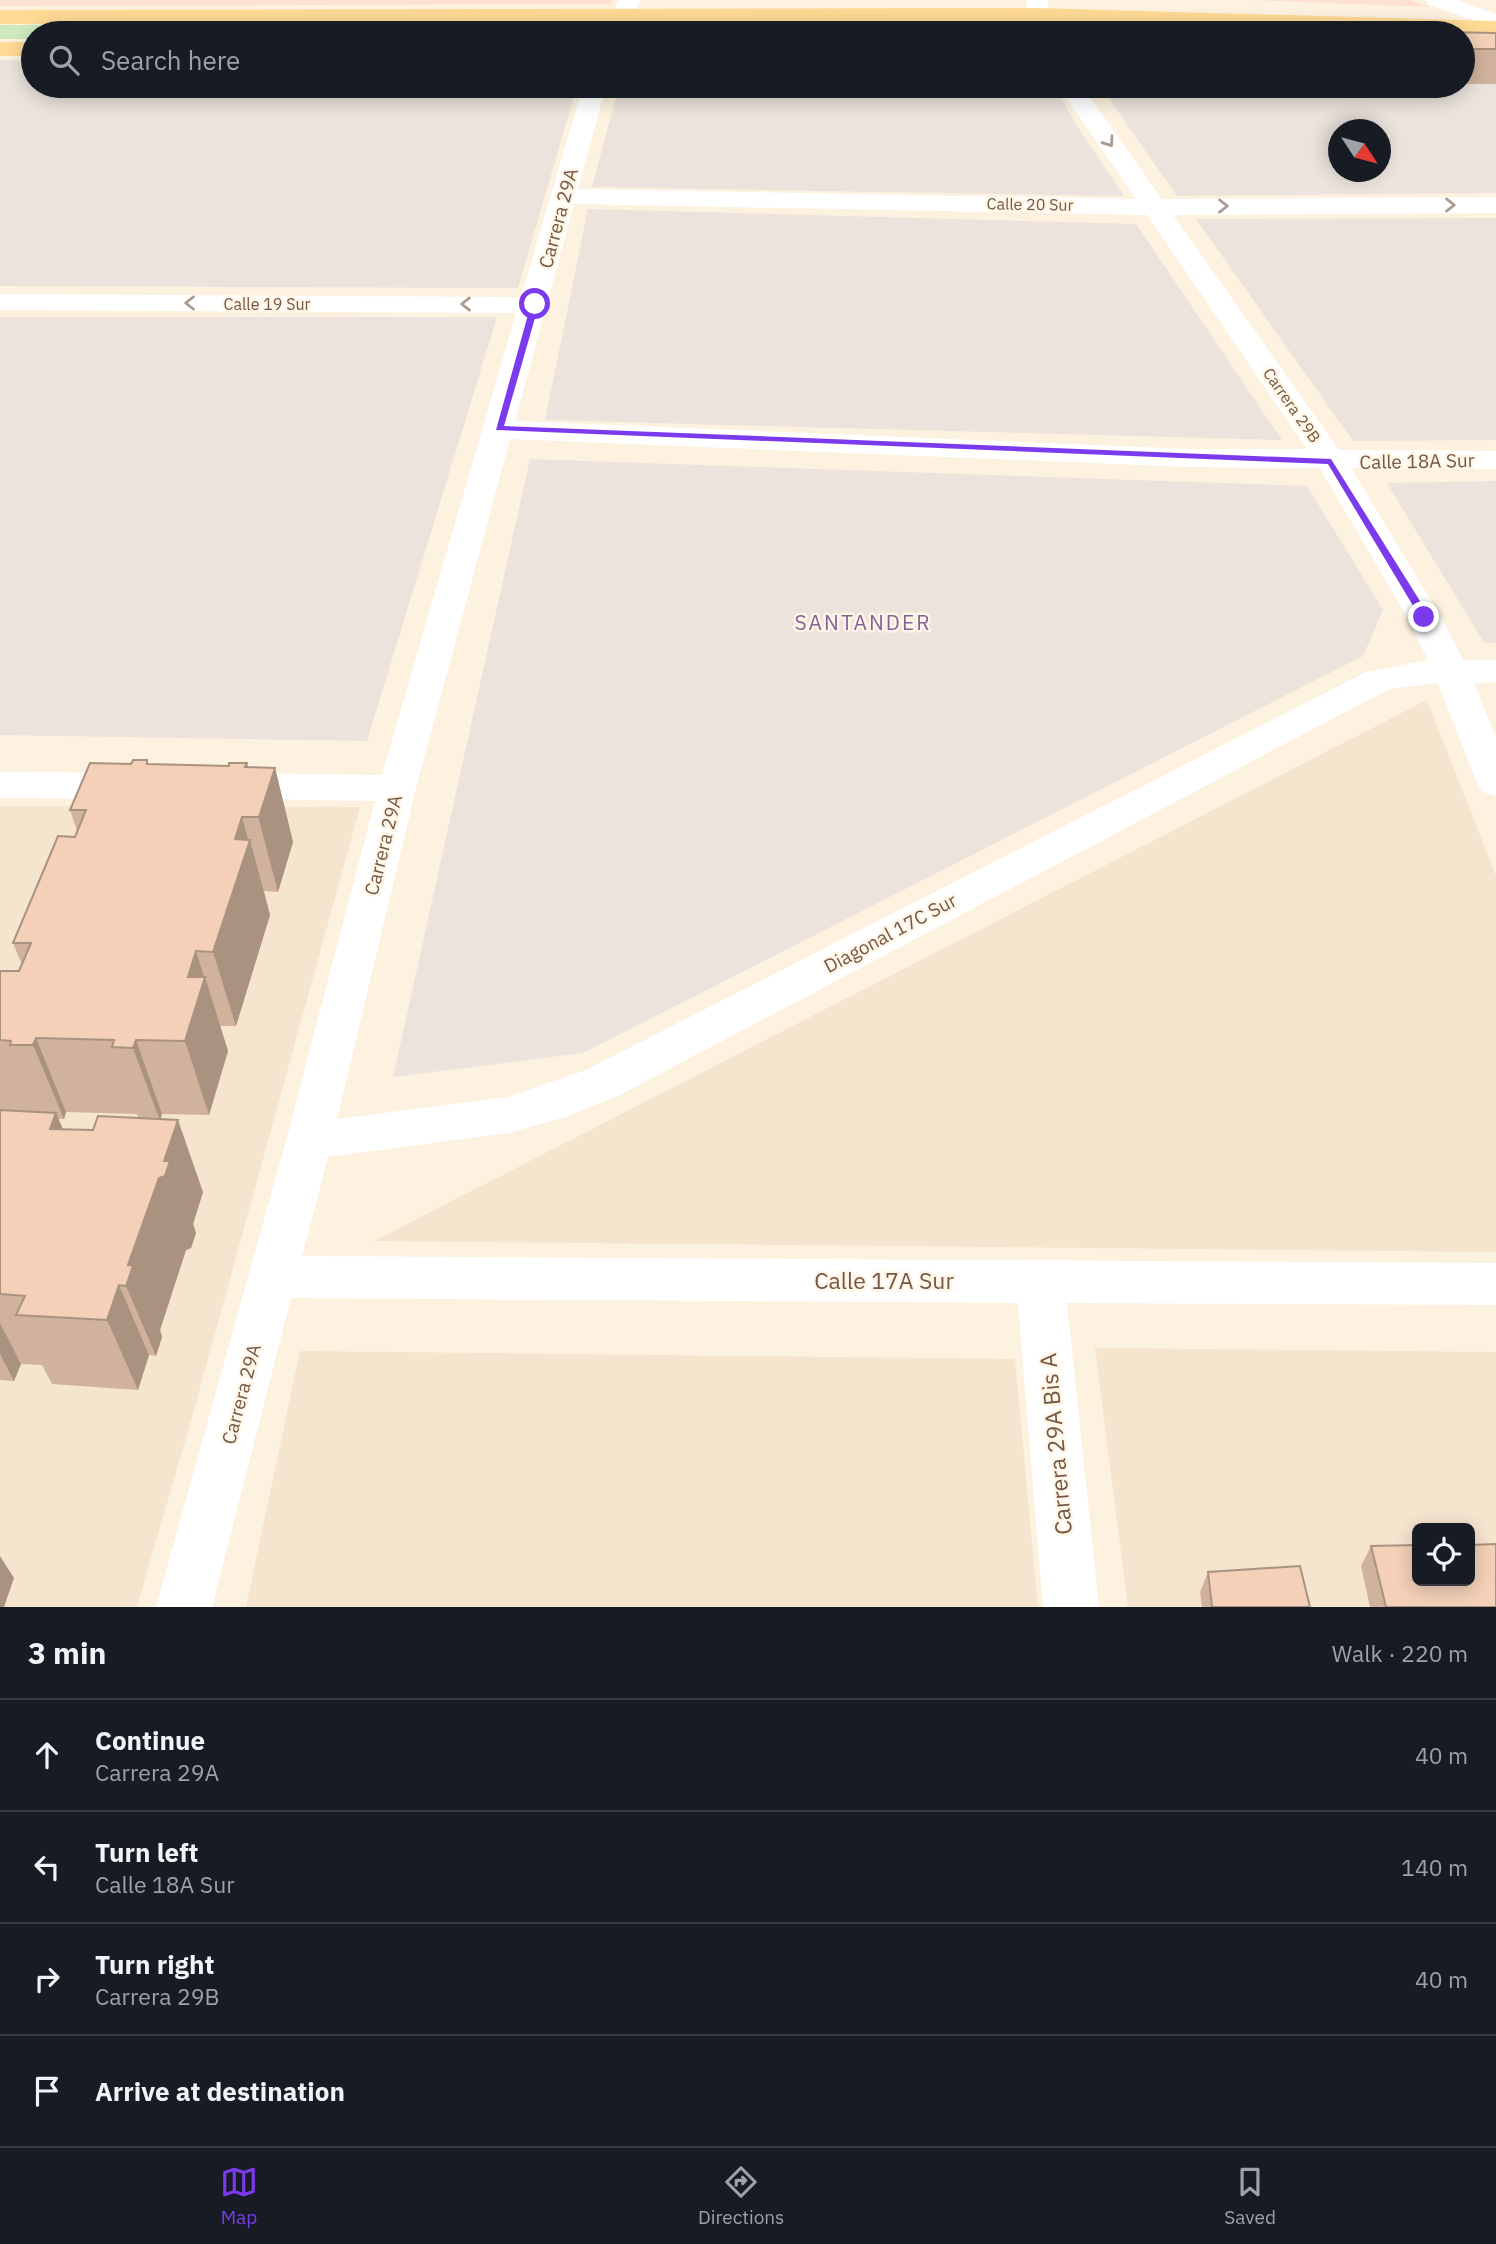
<!DOCTYPE html>
<meta charset="utf-8">
<style>
:root{--surface:#171b24;--page:#242831;--text:#f1f3f6;--muted:#9ea1a6;--line:#363941;--accent:#7c3aed}
body{margin:0;font-family:"IBM Plex Sans",sans-serif;background:var(--page);color:var(--text)}
.controls{position:absolute;right:21px;bottom:21px;display:grid;overflow:hidden;border-radius:10px;box-shadow:0 4px 18px #0003}
.controls button{width:63px;height:63px;display:grid;place-items:center;padding:0;border:0;border-bottom:2px solid var(--line);background:var(--surface);color:var(--text);font:35px sans-serif}
.compass{position:absolute;left:1328px;top:119px;width:63px;height:63px;border-radius:50%;background:var(--surface);box-shadow:0 4px 18px #0003;rotate:126deg}
.stop{position:absolute;width:21px;height:21px;margin:-16px;border:5px solid #7c3aed;border-radius:50%;background:#fff}
.stop.end{background:#7c3aed;border-color:#fff;box-shadow:0 2px 7px #0008}
.list{margin:0;padding:0;list-style:none}
h2{display:flex;justify-content:space-between;align-items:center;height:91px;margin:0;padding:0 28px;font-size:30px}
h2 small{font-size:23px;font-weight:400;color:var(--muted)}
.list li{display:grid;grid-template-columns:46px 1fr auto;gap:21px;align-items:center;box-sizing:border-box;height:112px;padding:0 28px;border-top:2px solid var(--line)}
.list b{display:block;font-size:26px;white-space:nowrap}
.list p{margin:0;font-size:23px;white-space:nowrap;color:var(--muted)}
.list em{font-size:23px;font-style:normal;color:var(--muted)}
.icon{flex:none;width:38px;height:38px;fill:none;stroke:currentColor;stroke-width:2;stroke-linecap:round;stroke-linejoin:round}
.map{position:relative;flex:none;width:1496px;height:1607px;overflow:hidden}
.search{position:absolute;background:var(--surface);box-shadow:0 4px 18px #0003;left:21px;right:21px;top:21px;height:77px;display:flex;align-items:center;gap:18px;box-sizing:border-box;padding:0 24px;border-radius:38px;color:var(--muted);font-size:26px}
.sheet{height:539px;background:var(--surface)}
nav{display:flex;justify-content:space-around;align-items:center;box-sizing:border-box;height:98px;border-top:2px solid var(--line);background:var(--surface);font-size:19px;color:var(--muted)}
nav a{display:grid;justify-items:center;gap:4px}
nav .on{color:var(--accent)}
.map>svg:first-child{display:block}
.residential{fill:#f5e4ce;fill-rule:evenodd}
.commercial{fill:#fee1d3}
.industrial{fill:#ebe3dc;fill-rule:evenodd}
.green{fill:#cfeabe}
.lines{fill:none;stroke-linecap:round;stroke-linejoin:round}
.minor{fill:#fff;fill-rule:evenodd}
.primary{fill:#feda95;fill-rule:evenodd}
.wall{fill:#d1b39d;fill-rule:evenodd}
.shaded-wall{fill:#aa9280}
.building{fill:#f3d0b7;stroke:#aa9280;stroke-width:2}
.oneway{stroke:#ac9b91}
.route{fill:#7c3aed}
.labels{text-anchor:middle;stroke-width:5;stroke-linejoin:round;paint-order:stroke}
.far-street-label{font-size:16px;fill:#745847;stroke:#fff6e7}
.street-label{font-size:19px;fill:#745847;stroke:#fff6e7}
.neighbourhood-label{font-size:21px;letter-spacing:2px;fill:#876298;stroke:#fff6e7}
.near-street-label{font-size:23px;fill:#745847;stroke:#fff6e7}
</style>
<div class="map">
<svg width="1496" height="1607" viewBox="0 0 1496 1607">
<rect width="100%" height="100%" fill="#fdf2e0"/>
<!-- residential -->
<path class="residential" d="M1427,700L1496,876V1252L374,1241Z
M0,806L360,807L192,1417L137,1607H0Z
M1095,1348L1496,1352V1607H1128ZM1417,1528H1470V1581H1417Z
M300,1351L1015,1359L1038,1607H246Z"/>
<!-- commercial -->
<path class="commercial" d="M0,0H612V4L0,6Z
M1252,0H1409L1431,7H1430Z"/>
<!-- industrial -->
<path class="industrial" d="M0,60H33V86H577L518,288L0,286Z
M1463,65L1496,72V193L1177,196L1100,86H1463ZM1338,130H1380V172H1338Z
M619,86H1055L1075,123L1124,196L592,187Z
M588,209L1136,224L1282,440L545,420Z
M1496,218V440L1353,441L1196,219Z
M0,317H497L367,741L0,735Z
M530,459L1307,486L1383,610L1363,656L583,1053L393,1077Z
M1496,481V643H1484L1387,483Z"/>
<!-- green -->
<path class="green" d="M792,22L794,33H33V39H0V25Z"/>
<g class="lines">
<!-- minor -->
<path class="minor" d="M618,0H640L632,21L624,23L613,16Z
M1026,0H1048L1051,33H1029Z
M1426,0H1457L1496,14V28L1429,5Z
M583,86H606L578,189L1136,199L1058,86H1082L1162,199L1496,197V213L1173,215L1339,450L1496,451V469L1351,468L1441,617L1463,660H1496V682L1474,683L1496,737V796L1483,792L1477,783L1438,683L1389,689L618,1096L565,1117L508,1133L328,1157L302,1256L1496,1263V1305L1067,1303L1099,1607H1043L1018,1303L291,1298L212,1607H156L286,1141L375,801L227,799L214,795L208,786L214,777L227,773L382,775L516,313L0,310V294L521,297ZM574,204L1147,215L1307,449H1190L515,421ZM510,439L1190,467L1320,468L1407,617L1428,660L1366,672L586,1070L508,1097L337,1119L416,788Z
M0,772L132,773L145,777L151,786L145,795L132,799L0,798Z"/>
<!-- primary -->
<path class="primary" d="M1036,8L1496,21V35L1036,22L0,24V10Z
M0,42H33V56H0Z"/>
</g>
<!-- wall -->
<path class="wall" d="M1309,29L1496,33V84H1463V33H1308Z
M472,86H575L574,92H472Z
M147,760L148,764L275,768L293,842L278,892L264,891L270,915L236,1026H220L228,1051L209,1115L162,1114L160,1119L203,1192L193,1224L196,1233L191,1248L186,1250L160,1330L162,1337L156,1356L149,1355L138,1390L52,1384L42,1365L21,1364L14,1381L0,1380V971H19L22,965L13,943L75,837L77,831L70,810L131,764ZM66,1112L137,1114L138,1118L93,1130L63,1129L58,1119H64Z
M1371,1546L1496,1607H1370L1361,1566Z
M1208,1572L1310,1607H1202L1200,1592Z"/>
<!-- shaded-wall -->
<path class="shaded-wall" d="M247,763L260,814L275,768L293,842L278,892L245,767Z
M242,817L249,843L250,840L270,915L236,1026L213,952L235,839Z
M196,951L205,980V977L228,1051L209,1115L185,1041L188,977Z
M36,1038L66,1112L64,1119L33,1045Z
M136,1040L162,1114L160,1121L133,1048Z
M56,1113L87,1186L50,1129Z
M178,1120L203,1192L193,1224L196,1233L191,1248L186,1250L160,1330L162,1337L156,1356L126,1286L128,1265Z
M119,1285L149,1355L138,1390L107,1320Z
M0,1323L21,1364L14,1381L0,1354Z
M0,1556L14,1578L4,1607H0Z"/>
<!-- building -->
<path class="building" d="M625,23H691V33H624Z
M476,27H577L576,33H474Z
M1000,27H1046L1048,33H1002Z
M70,28L179,31L177,33H66Z
M1309,29L1496,33V49H1463V33H1311Z
M133,760H147V764L229,766V763H247L245,767L275,768L259,817H242L235,839L250,840L213,952L196,951L188,977H205L185,1041L136,1040L133,1048L112,1047L114,1040L36,1038L33,1045H10L11,1041L0,1040V971H19L31,943H13L58,836L75,837L86,810H70L90,763L131,764Z
M0,1110L56,1113L50,1129L93,1130L98,1116L178,1120L164,1161H170L165,1176L159,1178L128,1265L133,1266L126,1286L119,1285L107,1320L16,1315L25,1296L0,1294Z
M1496,1544V1607H1386L1371,1546L1417,1545V1581H1470V1545Z
M1300,1566L1310,1607H1212L1208,1572Z"/>
<!-- one-way arrows -->
<defs><path id="oneway-chevron" d="M-2-3.5L2.5 0L-2 3.5" fill="none" stroke-width="1.6" stroke-linecap="round" stroke-linejoin="round" transform="scale(1.75)"/></defs>
<g class="oneway">
<use href="#oneway-chevron" transform="translate(1109 142) rotate(55)"/>
<use href="#oneway-chevron" transform="translate(1450 205)"/>
<use href="#oneway-chevron" transform="translate(1223 206)"/>
<use href="#oneway-chevron" transform="translate(190 303) rotate(-180)"/>
<use href="#oneway-chevron" transform="translate(466 304) rotate(-180)"/>
</g>
<!-- route -->
<path class="route" d="M535,302L539,304L504,426L1331,459L1430,617L1421,619L1328,464L496,430L531,304Z"/>
<g class="labels">
<!-- far-street labels -->
<g class="far-street-label">
<text transform="translate(1030 204) rotate(1)" y="6">Calle 20 Sur</text>
<text x="267" y="310">Calle 19 Sur</text>
<text transform="translate(1292 405) rotate(55)" y="6">Carrera 29B</text>
</g>
<!-- street labels -->
<g class="street-label">
<text transform="translate(558 218) rotate(-75)" y="7">Carrera 29A</text>
<text transform="translate(1417 461) rotate(-1)" y="7">Calle 18A Sur</text>
<text transform="translate(383 845) rotate(-76)" y="7">Carrera 29A</text>
<text transform="translate(890 933) rotate(-28)" y="7">Diagonal 17C Sur</text>
<text transform="translate(241 1394) rotate(-75)" y="7">Carrera 29A</text>
</g>
<!-- neighbourhood labels -->
<g class="neighbourhood-label">
<text x="863" y="630">SANTANDER</text>
</g>
<!-- near-street labels -->
<g class="near-street-label">
<text x="884" y="1289">Calle 17A Sur</text>
<text transform="translate(1056 1444) rotate(-95)" y="8">Carrera 29A Bis A</text>
</g>
</g>
</svg>
<div class="controls">
<button><svg class="icon" aria-label="locate" viewBox="0 0 24 24"><circle cx="12" cy="12" r="6"/><path d="M12 2v4M12 18v4M2 12h4M18 12h4"/></svg></button>
</div>
<svg class="compass" viewBox="-18 -18 36 36"><path d="M0-13l5 13h-10z" fill="#e53935"/><path d="M0 13l5-13h-10z" fill="#9ea1a6"/></svg>
<div class="stop" style="left:535px;top:304px"></div>
<div class="stop end" style="left:1424px;top:617px"></div>
<div class="search"><svg class="icon" aria-label="search" viewBox="0 0 24 24"><circle cx="10" cy="10" r="6"/><path d="M15 15l6 6"/></svg>Search here</div>
</div>
<section class="sheet">
<h2>3 min<small>Walk · 220 m</small></h2>
<ul class="list">
<li><svg class="icon" aria-label="ahead" viewBox="0 0 24 24"><path d="M12 20V5M6 11l6-6 6 6"/></svg><div><b>Continue</b><p>Carrera 29A</p></div><em>40 m</em></li>
<li><svg class="icon" aria-label="left" viewBox="0 0 24 24"><path d="M17 20v-9H6M10 6l-5 5 5 5"/></svg><div><b>Turn left</b><p>Calle 18A Sur</p></div><em>140 m</em></li>
<li><svg class="icon" aria-label="right" viewBox="0 0 24 24"><path d="M7 20v-9h11M14 6l5 5-5 5"/></svg><div><b>Turn right</b><p>Carrera 29B</p></div><em>40 m</em></li>
<li><svg class="icon" aria-label="arrive" viewBox="0 0 24 24"><path d="M6 21V4h12l-3 4 3 4H6"/></svg><div><b>Arrive at destination</b></div></li>
</ul>
</section>
<nav>
<a class="on"><svg class="icon" aria-label="map" viewBox="0 0 24 24"><path d="M3 6l6-2 6 2 6-2v14l-6 2-6-2-6 2zM9 4v14M15 6v14"/></svg>Map</a>
<a><svg class="icon" aria-label="directions" viewBox="0 0 24 24"><path d="M12 3l9 9-9 9-9-9zM9 14v-3h6M13 9l2 2-2 2"/></svg>Directions</a>
<a><svg class="icon" aria-label="saved" viewBox="0 0 24 24"><path d="M7 4h10v16l-5-4-5 4z"/></svg>Saved</a>
</nav>
